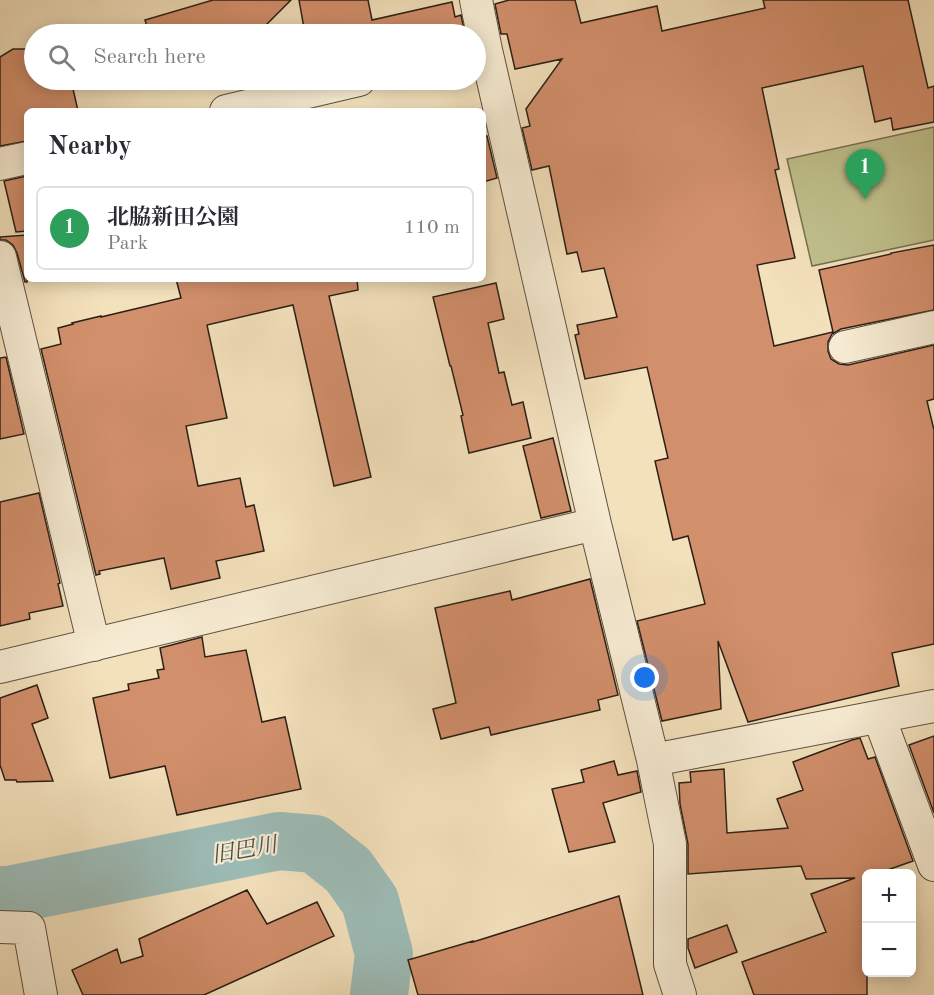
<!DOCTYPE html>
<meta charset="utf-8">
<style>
:root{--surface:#fff;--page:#f7f7f7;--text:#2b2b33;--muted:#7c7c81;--line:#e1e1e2;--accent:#8f2418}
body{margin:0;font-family:"Old Standard TT","Noto Serif JP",serif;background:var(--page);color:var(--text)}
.controls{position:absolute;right:18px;bottom:18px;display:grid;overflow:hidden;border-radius:9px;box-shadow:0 3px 15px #0003}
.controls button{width:54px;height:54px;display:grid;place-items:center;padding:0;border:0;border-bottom:2px solid var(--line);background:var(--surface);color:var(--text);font:30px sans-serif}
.you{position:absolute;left:645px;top:678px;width:21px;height:21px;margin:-15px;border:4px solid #fff;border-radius:50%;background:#1a73e8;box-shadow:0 0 0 9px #1a73e833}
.badge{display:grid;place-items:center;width:39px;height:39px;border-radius:50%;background:var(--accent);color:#fff;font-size:20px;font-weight:700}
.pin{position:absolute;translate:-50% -50px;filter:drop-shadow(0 2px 3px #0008)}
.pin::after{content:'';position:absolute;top:32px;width:21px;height:18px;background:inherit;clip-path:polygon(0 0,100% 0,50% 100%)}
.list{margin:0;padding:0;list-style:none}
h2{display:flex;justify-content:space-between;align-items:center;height:78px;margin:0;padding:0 24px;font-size:26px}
h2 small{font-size:20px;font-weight:400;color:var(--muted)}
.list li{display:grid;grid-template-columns:39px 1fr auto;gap:18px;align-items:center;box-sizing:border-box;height:84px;margin:0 12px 12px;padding:0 12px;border:2px solid var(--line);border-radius:9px}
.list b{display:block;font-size:22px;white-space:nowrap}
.list p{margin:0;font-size:20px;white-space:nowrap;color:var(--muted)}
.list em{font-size:20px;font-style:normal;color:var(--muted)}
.icon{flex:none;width:33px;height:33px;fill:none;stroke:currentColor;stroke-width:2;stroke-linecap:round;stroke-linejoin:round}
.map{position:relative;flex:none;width:934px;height:995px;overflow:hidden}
.search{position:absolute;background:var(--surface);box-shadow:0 3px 15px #0003;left:24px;top:24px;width:462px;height:66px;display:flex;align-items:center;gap:15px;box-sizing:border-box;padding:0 21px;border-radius:33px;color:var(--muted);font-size:22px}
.panel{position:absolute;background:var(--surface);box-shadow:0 3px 15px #0003;left:24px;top:108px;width:462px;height:174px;border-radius:9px}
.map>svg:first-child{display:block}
.green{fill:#c0c18d;stroke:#767052;stroke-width:1.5}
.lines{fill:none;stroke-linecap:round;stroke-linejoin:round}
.river{stroke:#9dbcb7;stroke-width:58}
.building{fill:#d28f6c;stroke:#2c2016;stroke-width:1.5}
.street-casing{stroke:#5e5040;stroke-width:34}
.street{stroke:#f7ecd3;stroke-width:32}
.labels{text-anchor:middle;stroke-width:4.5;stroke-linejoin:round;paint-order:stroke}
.water-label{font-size:22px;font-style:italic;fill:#4e4f46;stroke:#f7ecd3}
</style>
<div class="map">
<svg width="934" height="995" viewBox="0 0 934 995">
<rect width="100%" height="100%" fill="#f3e1bc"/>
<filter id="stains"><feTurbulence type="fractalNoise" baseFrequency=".00333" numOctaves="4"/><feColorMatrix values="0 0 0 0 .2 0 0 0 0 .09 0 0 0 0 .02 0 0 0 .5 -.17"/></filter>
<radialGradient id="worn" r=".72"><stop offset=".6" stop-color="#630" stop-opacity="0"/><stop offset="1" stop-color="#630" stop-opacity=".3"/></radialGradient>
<!-- green -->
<path class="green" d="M934,127V240L812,266L787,159Z"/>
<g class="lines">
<!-- river -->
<path class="river" d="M0,895H9L279,841L315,844L348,870L370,901L384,954L379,995"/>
</g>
<!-- building -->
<path class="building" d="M213,0H291L257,34H149L145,20Z
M299,0H368L372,20L452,2L455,17L461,15L465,34H305Z
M509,0H575L581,23L657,6L662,31L765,8L763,0H908L928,88L934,86V122L893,130L891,118L875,122L863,66L762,88L779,169L775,170L795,258L757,265L774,346L833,332L819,270L891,254V253L934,245V310L841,329L832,334L828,342V351L831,359L839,364L848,365L934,345V399L927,401L934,430V644L892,653L899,686L748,722L718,641L721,709L662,721L637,621L705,604L688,536L673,540L655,461L668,458L647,367L585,379L575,335L579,334L577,325L617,317L604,268L582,272L577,252L567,254L549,166L532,170L522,128L530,126L526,109L562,59L515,69L507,34H501L495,4Z
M13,49H34V80H71L78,111H27V141L0,146V57Z
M483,136H487L497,178L483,182Z
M27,176V231L16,232L4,181Z
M27,235V282H25L17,253L13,245L6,240H0V237Z
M176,279H357L358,290L329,296L371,477L334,486L293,305L207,325L227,418L186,426L198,486L240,478L246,507L254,505L264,551L216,561L220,578L171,589L164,558L99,571L100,574L96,575L41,349L61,344L58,328L73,324L72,323L101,316V317L181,298Z
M496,283L504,319L488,323L499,373L504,372L512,405L523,402L531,438L469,453L461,416L463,415L451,366H450L433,297Z
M6,357L24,434L0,439V358Z
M553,438L571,511L541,518L523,446Z
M39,493L60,583L58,584L63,606L29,613L30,619L0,626V502Z
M590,579L618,695L598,700L600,710L491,735L489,727L441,739L433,709L456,703L435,608L510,591L512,600Z
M202,637L205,657L246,650L262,722L285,717L301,789L177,815L165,766L110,778L93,698L129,690L128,684L159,678L157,670L164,669L160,648Z
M37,685L48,718L32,724L53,781L17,782L16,780H5L0,765V698Z
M934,736V813L909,745Z
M860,738L868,759L875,757L913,861L879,873H867V995H754L742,962L826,932L811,894L855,878L806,879L801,866L688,874V844L680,804L679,783L691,782L690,772L724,769L727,833L788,828L777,799L803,790L793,762L852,740Z
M614,761L618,775L637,771L641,792L603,803L615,842L569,852L552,789L584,782L581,770Z
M247,890L267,924L317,902L334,936L204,995H83L72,970L117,949L121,963L143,956L139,939Z
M619,896L643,995H418L408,960L473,941V942Z
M727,925L737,952L695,968L688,948V939Z"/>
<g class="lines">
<defs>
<path id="street" d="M476,0L486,50L595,524L653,760L670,844V964L680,995
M226,111L359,80
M0,164L27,158
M0,257L94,645
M845,347L934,327
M0,667L595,524
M879,717L934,865
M653,760L934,706
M0,927L29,928L41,995"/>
</defs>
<!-- street casing -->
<use href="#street" class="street-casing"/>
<!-- street -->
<use href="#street" class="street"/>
</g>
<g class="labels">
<!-- water labels -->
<g class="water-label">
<text transform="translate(244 849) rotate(-10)" y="8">旧巴川</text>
</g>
</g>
<rect width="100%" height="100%" filter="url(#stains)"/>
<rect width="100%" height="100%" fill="url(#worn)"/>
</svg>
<div class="controls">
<button>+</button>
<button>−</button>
</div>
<div class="you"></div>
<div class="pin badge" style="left:865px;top:199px;background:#2e9e5b">1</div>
<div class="search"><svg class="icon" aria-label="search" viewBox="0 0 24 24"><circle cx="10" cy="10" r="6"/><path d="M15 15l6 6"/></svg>Search here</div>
<section class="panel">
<h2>Nearby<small></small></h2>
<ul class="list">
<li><span class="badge" style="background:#2e9e5b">1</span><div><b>北脇新田公園</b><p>Park</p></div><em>110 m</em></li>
</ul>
</section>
</div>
